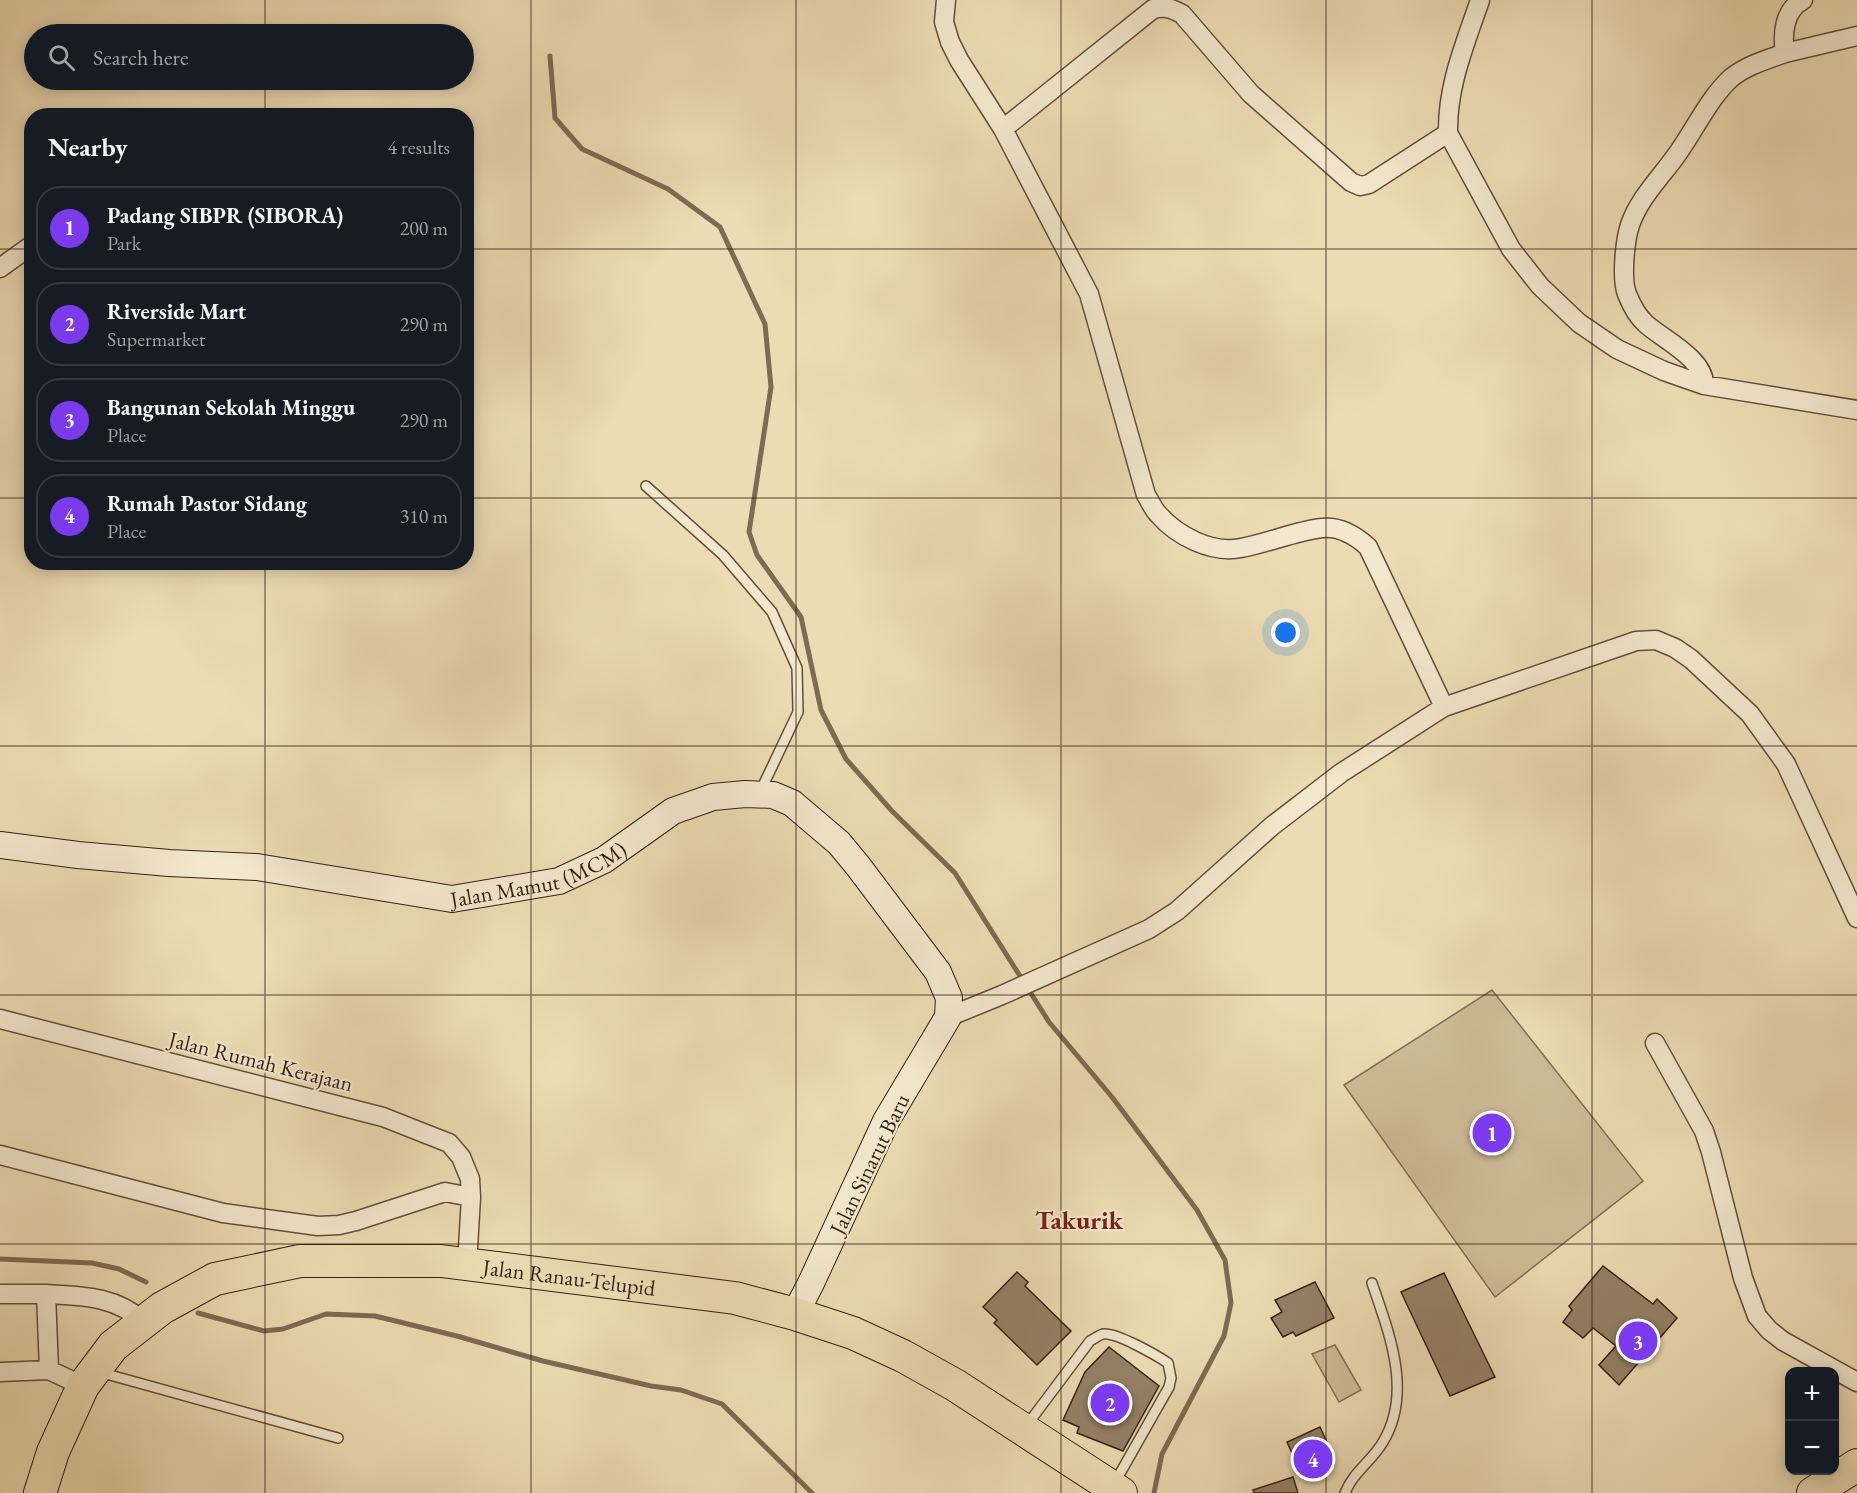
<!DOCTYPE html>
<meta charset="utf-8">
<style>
:root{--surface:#171b24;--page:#20242c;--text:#f1f3f6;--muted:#9ea1a6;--line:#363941;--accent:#7c3aed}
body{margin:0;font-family:"EB Garamond",serif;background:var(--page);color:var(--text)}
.controls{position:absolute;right:18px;bottom:18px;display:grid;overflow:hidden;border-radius:12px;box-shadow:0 3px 15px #0003}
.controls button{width:54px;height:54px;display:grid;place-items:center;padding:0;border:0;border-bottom:2px solid var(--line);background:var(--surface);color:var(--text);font:30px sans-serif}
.you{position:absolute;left:1286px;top:633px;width:21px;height:21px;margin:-15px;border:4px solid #fff;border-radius:50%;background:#1a73e8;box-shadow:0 0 0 9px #1a73e833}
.badge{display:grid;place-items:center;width:39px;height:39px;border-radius:50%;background:var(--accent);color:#fff;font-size:20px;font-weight:700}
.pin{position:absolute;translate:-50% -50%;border:3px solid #fff;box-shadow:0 2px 6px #0006}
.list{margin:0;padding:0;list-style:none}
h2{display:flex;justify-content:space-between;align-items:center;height:78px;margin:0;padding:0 24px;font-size:26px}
h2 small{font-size:20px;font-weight:400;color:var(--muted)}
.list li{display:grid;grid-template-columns:39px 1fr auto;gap:18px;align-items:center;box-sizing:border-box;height:84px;margin:0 12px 12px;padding:0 12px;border:2px solid var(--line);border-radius:24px}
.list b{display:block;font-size:22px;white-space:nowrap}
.list p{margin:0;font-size:20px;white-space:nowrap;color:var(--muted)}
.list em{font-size:20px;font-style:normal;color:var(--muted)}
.icon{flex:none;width:33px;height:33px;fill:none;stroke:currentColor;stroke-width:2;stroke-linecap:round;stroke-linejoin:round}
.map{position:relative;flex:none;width:1857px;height:1493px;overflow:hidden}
.search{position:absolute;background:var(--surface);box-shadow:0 3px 15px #0003;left:24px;top:24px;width:450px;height:66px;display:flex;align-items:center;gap:15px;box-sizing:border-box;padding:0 21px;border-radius:33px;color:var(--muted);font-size:22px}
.panel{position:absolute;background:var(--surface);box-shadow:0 3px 15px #0003;left:24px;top:108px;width:450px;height:462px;border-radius:24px}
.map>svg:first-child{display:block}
.green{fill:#cebc98;stroke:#826e56;stroke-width:1.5}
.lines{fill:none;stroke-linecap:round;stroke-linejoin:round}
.stream{stroke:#7f6a53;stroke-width:5}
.building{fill:#958166;stroke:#361f13;stroke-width:1.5}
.lane-casing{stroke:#644e3b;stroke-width:12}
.street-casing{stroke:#644e3b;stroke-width:21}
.secondary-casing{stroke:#361f13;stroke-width:28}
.highway-casing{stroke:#361f13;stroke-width:34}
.lane{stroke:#f3e8ce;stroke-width:9}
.street{stroke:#f3e8ce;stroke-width:18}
.secondary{stroke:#f3e8ce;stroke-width:26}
.highway{stroke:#eddcb3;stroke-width:32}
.grid{fill:none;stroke:#361f13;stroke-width:1.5;stroke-opacity:0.55}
.labels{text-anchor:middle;stroke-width:4.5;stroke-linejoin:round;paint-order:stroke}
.street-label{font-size:22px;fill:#361f13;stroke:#f3e8ce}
.quarter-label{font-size:26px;font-weight:bold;fill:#7a1f14;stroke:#f3e8ce}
</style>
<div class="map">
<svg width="1857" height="1493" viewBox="0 0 1857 1493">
<rect width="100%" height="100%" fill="#eddcb3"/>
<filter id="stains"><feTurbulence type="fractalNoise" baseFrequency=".00333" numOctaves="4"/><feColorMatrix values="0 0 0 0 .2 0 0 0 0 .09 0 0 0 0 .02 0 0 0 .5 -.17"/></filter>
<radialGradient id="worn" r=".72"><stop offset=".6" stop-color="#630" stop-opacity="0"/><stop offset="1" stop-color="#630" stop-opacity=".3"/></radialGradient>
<!-- green -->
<path class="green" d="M1492,990L1643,1181L1495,1297L1344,1085Z
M1335,1345L1361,1390L1339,1402L1312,1354Z"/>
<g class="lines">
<!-- stream -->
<path class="stream" d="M550,56L555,118L582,149L668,189L720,227L765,324L771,387L749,532L757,555L801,617L821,710L846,759L892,811L955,873L1049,1022L1112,1097L1197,1210L1225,1260L1231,1303L1224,1336L1162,1454L1154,1493
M0,1259L92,1263L119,1269L146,1282
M198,1313L264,1331L283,1329L326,1314L375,1316L457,1336L543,1361L651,1386L681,1390L722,1404L812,1493"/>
</g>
<!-- building -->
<path class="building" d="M1603,1266L1653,1304L1657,1299L1677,1318L1619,1385L1599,1365L1616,1346L1593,1328L1583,1338L1563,1322L1572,1310L1569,1306Z
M1017,1272L1028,1282L1025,1286L1071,1331L1037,1365L994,1323L997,1320L983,1307Z
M1444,1273L1495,1377L1450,1396L1401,1292Z
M1315,1282L1334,1318L1296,1336L1293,1332L1283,1337L1271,1318L1282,1312L1275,1300Z
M1109,1347L1159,1386L1123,1451L1077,1433L1079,1427L1063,1420L1085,1372Z
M1320,1427L1331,1451L1329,1452L1334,1465L1304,1479L1287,1442Z
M1293,1477L1298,1493H1254L1253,1490Z"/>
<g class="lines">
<defs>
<path id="lane" d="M646,486L723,555L772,612L797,668L798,712L760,792
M99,1372L338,1438
M1027,1425L1090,1341C1094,1339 1099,1335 1103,1334C1116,1332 1156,1355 1168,1363L1171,1378L1169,1387L1114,1484
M1345,1493C1353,1472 1372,1461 1383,1442C1413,1392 1389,1333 1372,1283"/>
<path id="street" d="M946,0L944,22L950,42L959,60L1003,129L1089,294L1146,495C1150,501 1153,509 1158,514C1177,536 1212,554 1241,548C1268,543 1296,531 1322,528C1340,526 1356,536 1368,547L1444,707
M1480,0C1465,44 1447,86 1448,133L1511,249L1540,286L1579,323L1617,349L1664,371L1704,385L1857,410
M1785,53L1857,36
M1003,129L1153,9C1165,6 1171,8 1182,14L1251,94L1351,182L1360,186L1369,184L1448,133
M0,268L32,245
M1704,385C1705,359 1664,340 1646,324C1638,317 1631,304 1627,294C1621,279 1625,240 1630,225C1639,198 1662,176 1678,153C1695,129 1710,97 1731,78C1747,65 1766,60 1785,53C1782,34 1784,10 1803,0
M948,1017L1002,995L1149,929L1177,911L1272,826L1341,773L1444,707L1636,641L1656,640L1675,648L1691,659L1750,714L1786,764L1857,918
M0,1019L383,1117L449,1143L461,1157L470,1179L471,1197L467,1265
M1655,1043L1704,1131L1711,1152L1743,1278L1757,1316L1769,1330L1783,1341L1857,1382
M0,1155L223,1213L318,1226L339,1225L356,1221L445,1192L471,1197
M0,1294H46L49,1370
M46,1294C82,1296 116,1296 144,1322
M0,1372L49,1370L83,1386"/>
<g id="secondary">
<path id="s1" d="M0,845L78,855L169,863L257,867L452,899L559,881L604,860L673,811L713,797L745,794L773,795L792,803L839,843L858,866L938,972L949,998L948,1017L886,1121L811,1283L795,1314"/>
</g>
<g id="highway">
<path id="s2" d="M40,1493L53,1452L83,1386L113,1346L162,1308L215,1279L300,1261H441L735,1298L795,1314L853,1333L903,1356L955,1385L1121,1493"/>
<path d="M1813,1493L1857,1465"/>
</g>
</defs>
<!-- lane casing -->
<use href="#lane" class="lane-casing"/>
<!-- street casing -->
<use href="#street" class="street-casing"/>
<!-- secondary casing -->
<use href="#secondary" class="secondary-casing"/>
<!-- highway casing -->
<use href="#highway" class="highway-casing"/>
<!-- lane -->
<use href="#lane" class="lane"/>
<!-- street -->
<use href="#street" class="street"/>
<!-- secondary -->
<use href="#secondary" class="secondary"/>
<!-- highway -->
<use href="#highway" class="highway"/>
</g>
<!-- grid -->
<path class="grid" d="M265,0V34M531,0V1493M796,0V1493M1061,0V1493M1326,0V1493M1592,0V1493M265,80V116M0,249H32M466,249H1857M0,498H32M466,498H1857M265,562V1493M0,746H1857M0,995H1857M0,1244H1857"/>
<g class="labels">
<!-- street labels -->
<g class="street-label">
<text dy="8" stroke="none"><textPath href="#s1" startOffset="546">Jalan Mamut (MCM)</textPath></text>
<text transform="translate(261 1061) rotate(14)" y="8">Jalan Rumah Kerajaan</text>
<text transform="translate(869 1164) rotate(-64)" y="8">Jalan Sinarut Baru</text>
<text dy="8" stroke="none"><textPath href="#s2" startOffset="645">Jalan Ranau-Telupid</textPath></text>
</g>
<!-- quarter labels -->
<g class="quarter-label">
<text x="1079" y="1229">Takurik</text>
</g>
</g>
<rect width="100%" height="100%" filter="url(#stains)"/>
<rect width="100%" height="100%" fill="url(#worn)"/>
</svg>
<div class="controls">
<button>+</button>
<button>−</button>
</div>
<div class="you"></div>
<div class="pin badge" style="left:1492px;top:1133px">1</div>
<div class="pin badge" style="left:1110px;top:1403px">2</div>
<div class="pin badge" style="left:1638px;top:1341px">3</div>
<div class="pin badge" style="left:1313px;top:1459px">4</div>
<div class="search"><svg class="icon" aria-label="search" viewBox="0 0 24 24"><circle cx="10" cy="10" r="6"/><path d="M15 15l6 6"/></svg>Search here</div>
<section class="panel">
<h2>Nearby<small>4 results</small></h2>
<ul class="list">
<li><span class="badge">1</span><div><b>Padang SIBPR (SIBORA)</b><p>Park</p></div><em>200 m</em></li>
<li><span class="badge">2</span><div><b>Riverside Mart</b><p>Supermarket</p></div><em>290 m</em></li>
<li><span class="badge">3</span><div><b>Bangunan Sekolah Minggu</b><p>Place</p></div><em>290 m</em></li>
<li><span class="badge">4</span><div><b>Rumah Pastor Sidang</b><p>Place</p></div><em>310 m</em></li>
</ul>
</section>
</div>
